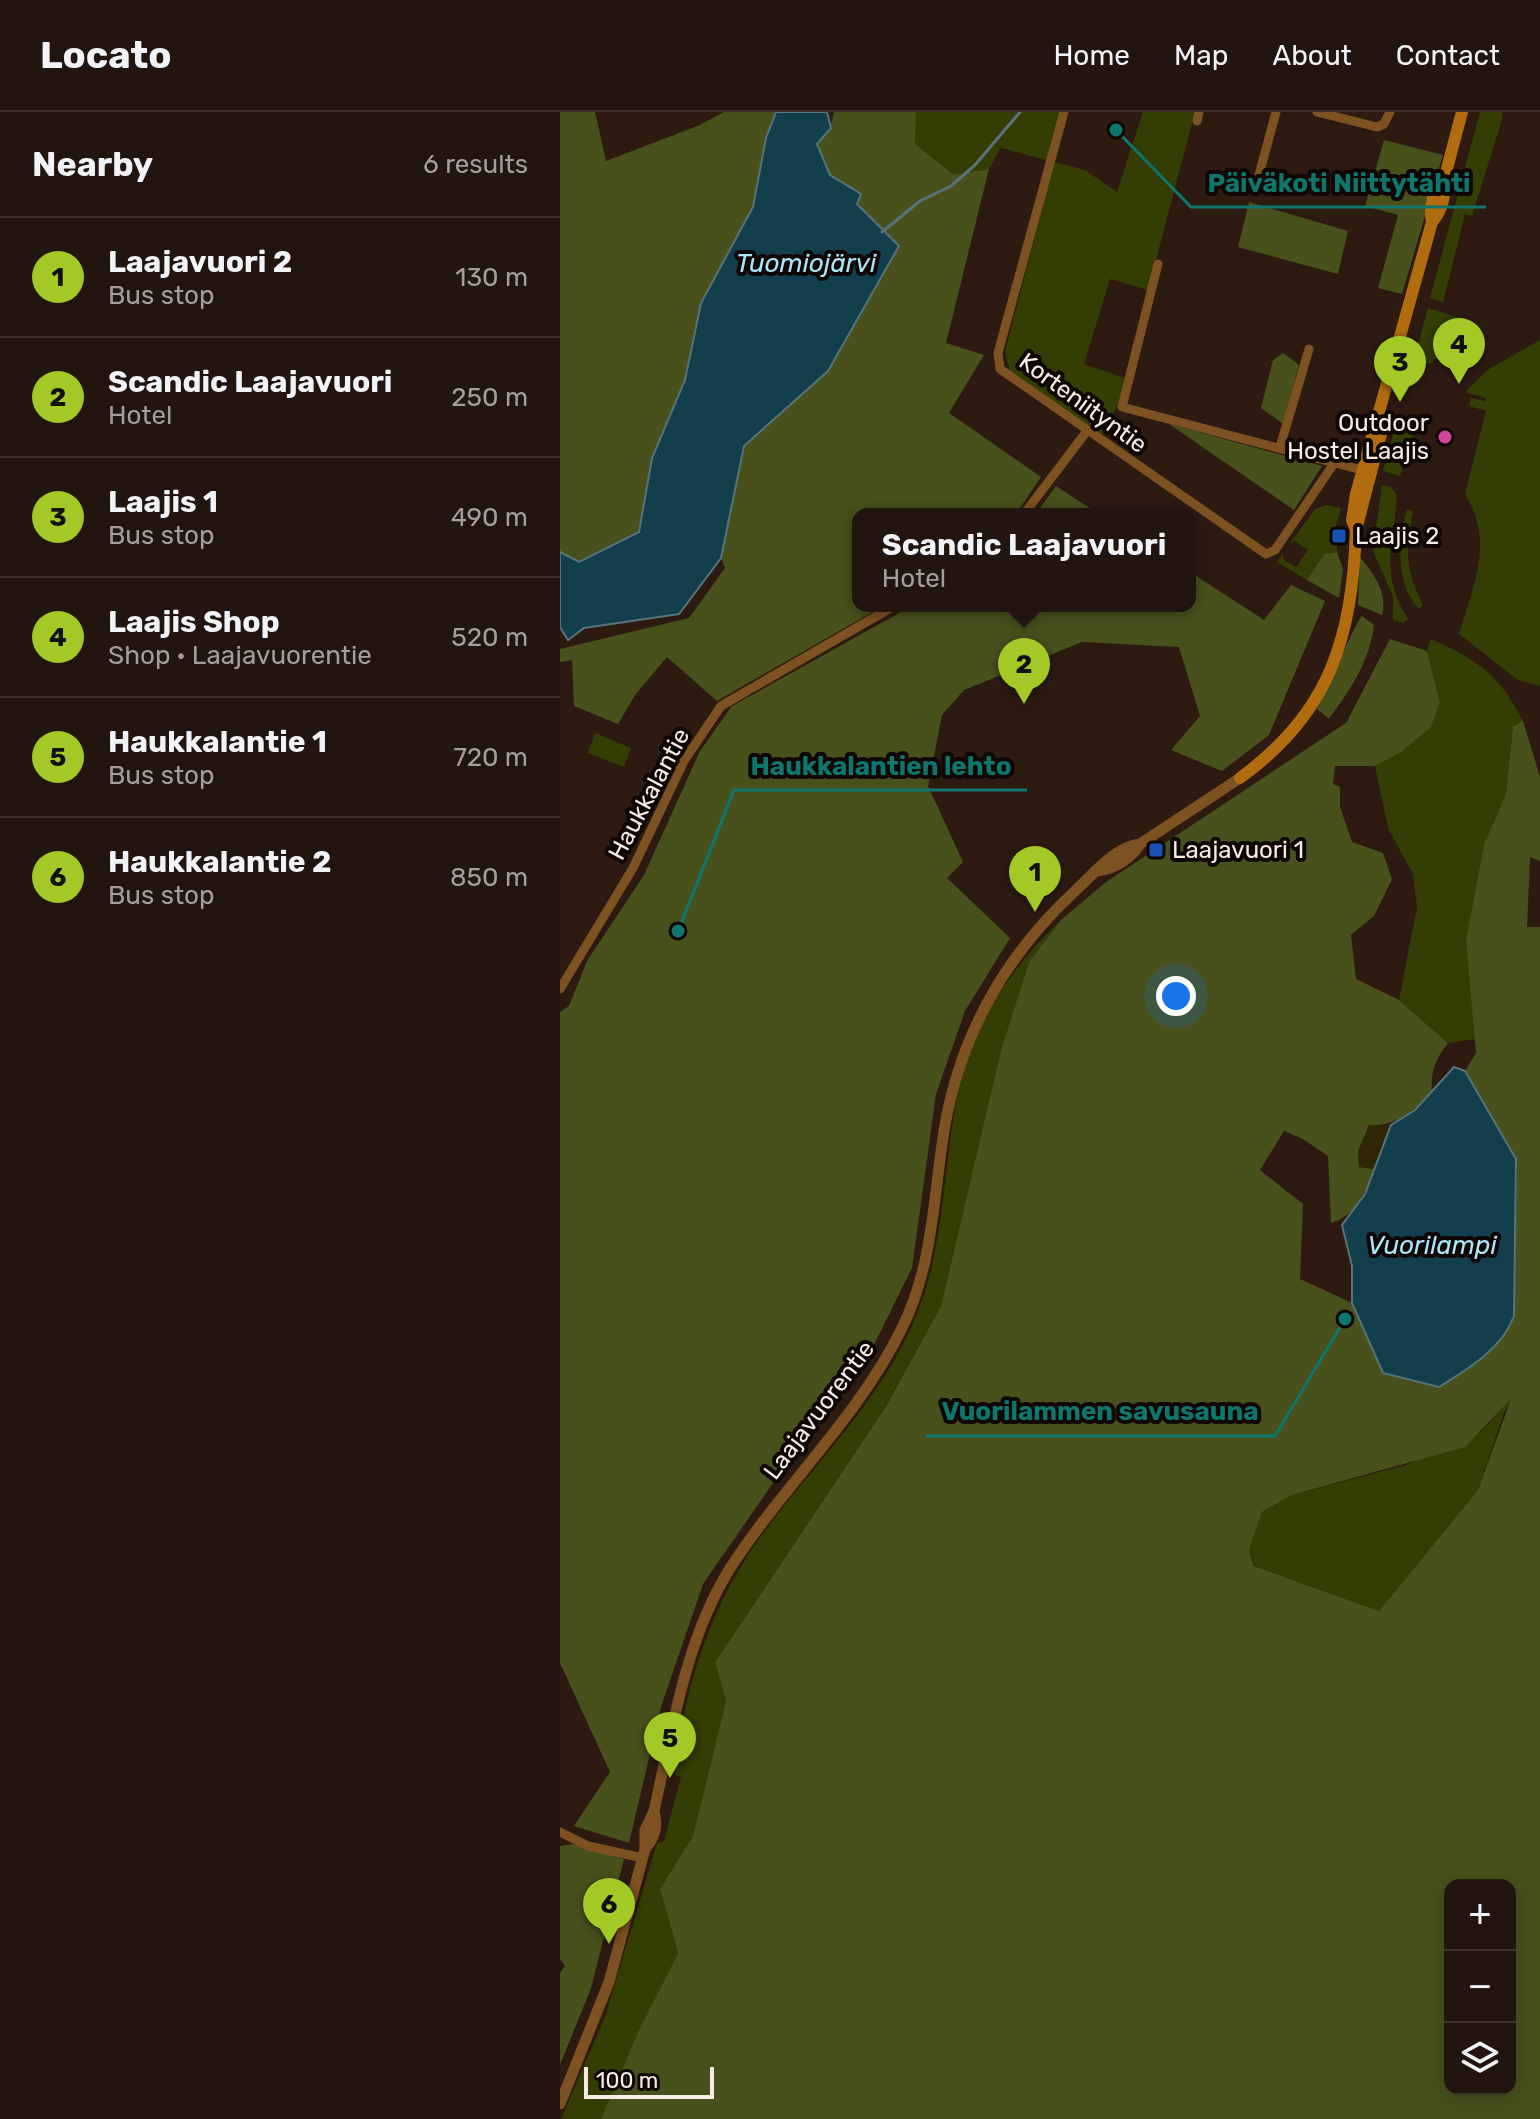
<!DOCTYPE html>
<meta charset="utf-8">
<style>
:root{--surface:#22140e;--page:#2a1d17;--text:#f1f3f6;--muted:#a29e9e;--line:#3f332e;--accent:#a3c926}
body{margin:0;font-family:Rubik,sans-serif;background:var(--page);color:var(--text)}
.controls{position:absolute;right:24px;bottom:24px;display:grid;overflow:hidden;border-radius:16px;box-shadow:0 4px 20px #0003}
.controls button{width:72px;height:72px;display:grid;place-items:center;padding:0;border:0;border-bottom:2px solid var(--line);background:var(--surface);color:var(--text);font:40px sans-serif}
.scale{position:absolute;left:24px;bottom:20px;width:130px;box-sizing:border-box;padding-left:8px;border:4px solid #f8ebe5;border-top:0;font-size:22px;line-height:28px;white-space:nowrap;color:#f8ebe5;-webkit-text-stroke:6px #0f0705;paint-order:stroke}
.you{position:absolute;left:616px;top:884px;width:28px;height:28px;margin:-20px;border:6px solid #fff;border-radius:50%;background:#1a73e8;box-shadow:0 0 0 12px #1a73e833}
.badge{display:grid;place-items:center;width:52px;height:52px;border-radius:50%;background:var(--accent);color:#111;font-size:26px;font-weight:700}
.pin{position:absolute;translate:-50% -66px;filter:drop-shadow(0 2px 4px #0008)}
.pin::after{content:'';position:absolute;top:42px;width:28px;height:24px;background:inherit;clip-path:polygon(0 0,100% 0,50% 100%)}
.popup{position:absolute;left:292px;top:396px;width:344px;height:104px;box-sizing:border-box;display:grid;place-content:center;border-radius:16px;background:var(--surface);filter:drop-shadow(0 2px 6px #0005);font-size:26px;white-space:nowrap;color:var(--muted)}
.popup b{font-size:30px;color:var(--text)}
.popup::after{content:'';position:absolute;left:50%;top:100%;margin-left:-16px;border:16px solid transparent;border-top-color:var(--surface)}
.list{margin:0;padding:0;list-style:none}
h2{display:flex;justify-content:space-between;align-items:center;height:104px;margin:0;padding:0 32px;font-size:34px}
h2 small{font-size:26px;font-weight:400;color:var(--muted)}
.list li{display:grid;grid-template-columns:52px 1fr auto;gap:24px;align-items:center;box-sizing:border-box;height:120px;padding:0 32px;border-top:2px solid var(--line)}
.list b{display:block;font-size:30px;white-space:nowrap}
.list p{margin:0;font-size:26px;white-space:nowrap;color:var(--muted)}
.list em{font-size:26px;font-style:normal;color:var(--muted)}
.icon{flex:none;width:44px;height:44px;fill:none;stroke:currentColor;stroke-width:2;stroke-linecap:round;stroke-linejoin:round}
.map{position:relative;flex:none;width:980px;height:2007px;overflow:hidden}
header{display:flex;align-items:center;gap:48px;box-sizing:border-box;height:112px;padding:0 40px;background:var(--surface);border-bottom:2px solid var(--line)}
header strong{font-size:38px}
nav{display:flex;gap:44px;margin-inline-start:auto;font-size:28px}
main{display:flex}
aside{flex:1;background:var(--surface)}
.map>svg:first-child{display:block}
.green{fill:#343d03}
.forest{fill:#48511c;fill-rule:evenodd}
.sand{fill:#2e2605}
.water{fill:#133e4b;stroke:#587279;stroke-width:2}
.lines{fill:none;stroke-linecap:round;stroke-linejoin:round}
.stream{stroke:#587279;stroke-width:3}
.minor{stroke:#7d5122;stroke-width:9}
.tertiary{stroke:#7d5122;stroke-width:11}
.secondary{stroke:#b16c10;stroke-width:12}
.hotel-dot{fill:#d1479c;stroke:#0f0705;stroke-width:3}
.transit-dot{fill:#1a4fb4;stroke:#0f0705;stroke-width:3}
.labels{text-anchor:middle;stroke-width:8;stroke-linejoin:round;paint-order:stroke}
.street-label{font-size:24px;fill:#f8ebe5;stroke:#0f0705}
.poi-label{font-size:24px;fill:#f8ebe5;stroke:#0f0705;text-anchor:start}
.water-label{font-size:26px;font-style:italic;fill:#ace5f8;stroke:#0f0705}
.leader{fill:none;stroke:#0f766e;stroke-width:3}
.callout-dot{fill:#0f766e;stroke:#0f0705;stroke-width:3}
.callout-label{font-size:26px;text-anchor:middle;font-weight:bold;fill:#0f766e;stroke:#0f0705;stroke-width:8;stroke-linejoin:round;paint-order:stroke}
</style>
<header>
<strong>Locato</strong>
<nav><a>Home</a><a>Map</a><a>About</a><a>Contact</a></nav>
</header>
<main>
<aside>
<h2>Nearby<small>6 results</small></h2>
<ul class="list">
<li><span class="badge">1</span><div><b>Laajavuori 2</b><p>Bus stop</p></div><em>130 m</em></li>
<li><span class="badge">2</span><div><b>Scandic Laajavuori</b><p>Hotel</p></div><em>250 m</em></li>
<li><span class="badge">3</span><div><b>Laajis 1</b><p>Bus stop</p></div><em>490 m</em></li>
<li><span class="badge">4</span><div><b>Laajis Shop</b><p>Shop · Laajavuorentie</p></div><em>520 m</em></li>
<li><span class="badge">5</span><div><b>Haukkalantie 1</b><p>Bus stop</p></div><em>720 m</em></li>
<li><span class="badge">6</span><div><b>Haukkalantie 2</b><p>Bus stop</p></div><em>850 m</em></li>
</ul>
</aside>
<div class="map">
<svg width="980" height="2007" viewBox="0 0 980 2007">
<rect width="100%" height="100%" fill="#2d1b12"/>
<!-- green -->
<path class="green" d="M356,0H507L495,50L525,58L557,80L583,0H635L588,178L550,167L524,252L565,266L558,293L542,323L450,259L445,240L494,50L441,36L429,57L395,64L355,32Z
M920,0H942V8L912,104L905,102L883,190L870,186Z
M868,196L900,206L907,216L870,252L854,248Z
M980,228V574L958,568L899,522C913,474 935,430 905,382L926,299L909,294L911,286L925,289L926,286L905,280L929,257Z
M835,316L853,321L840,364L823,359Z
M822,373L831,375L837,384C834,433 819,461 848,507L843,511L833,508V484L813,439Z
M766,393L781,396L776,413L777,440L764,442L747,468L717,450L723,442V447L736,455L748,438L735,429L729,433L755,397Z
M847,398H853C846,439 844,455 863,493L859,497C835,473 838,428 847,398Z
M871,527C919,549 938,561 963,609L953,614L946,682L924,732L906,828L916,927L888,931L839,888L857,795L853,762L828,716L815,654L841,640L880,590L867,539Z
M35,621L71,636L64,655L28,641Z
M501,808L469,850L441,938L381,1194L326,1293L155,1550L166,1589L133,1724L100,1777L118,1841L78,1920L41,2007H1L45,1905L97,1731L104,1729L121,1665L115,1663C122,1582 149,1498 196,1431C253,1351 331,1281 363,1186C386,1116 384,1042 400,971C414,909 456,850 501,808Z
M954,1283L944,1301L918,1378L819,1499L695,1454L689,1438L702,1400L732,1383L846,1353L921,1320Z"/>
<!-- forest -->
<path class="forest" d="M0,0H35L46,49L140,13L164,0H216L206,26L193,95L141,191L125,268L92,346L79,420L18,450L0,440Z
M274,0H356L355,32L394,63L429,57L386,231L424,243L389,301L481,365L456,402H298V494H323L157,589L107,545L75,583L58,612L14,594L12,548L0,550V537L129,506L165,456L161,446L184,334L268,259L325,124L297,92L301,82L270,63L257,32L270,16Z
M824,28L883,43L842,182L818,176L838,103L805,94Z
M689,90L788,119L778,162L678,135Z
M723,241L739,253L723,312L701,296L713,248Z
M609,312L762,354L734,398Z
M496,374L539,402H476Z
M777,440L783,457L779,486L747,468L764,442Z
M800,445C814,462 828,481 822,503L798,493Z
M630,460L704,508L731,473L765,489L709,623L662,659L611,638L640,604L619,535L522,530L404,578L382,603L368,674L403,750L387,766L450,826L405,899L376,982L352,1156L300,1261L215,1368L143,1472L101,1595L69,1731L14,1714L50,1660L0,1551V900L9,894L27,849L84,763L140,639L172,594L352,494H630Z
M802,504L814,513C810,549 790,578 769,607L757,597C765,582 796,509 802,504Z
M830,527L867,539L880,590L871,615L841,640L815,654H775L773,672L780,675V695L792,730L823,741L832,767L814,804L791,823L796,867L839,888L888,931C876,945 870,961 872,980C853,1000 837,1013 809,1014L799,1055L815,1057C806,1079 796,1104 771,1111L768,1044L743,1027L724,1019L700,1058L743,1092L740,1167L792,1191L823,1261L923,1246L954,1204L957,1058L956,1047L905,959L916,941L906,828L924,732L946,682L953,614L963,609L980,665V749L970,745L967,815H980V2007H41L78,1920L118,1841L100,1777L133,1724L166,1589L155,1550L326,1294L381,1194L441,938L469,850L501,808L546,770L786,611ZM951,1287L918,1378L819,1499L694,1454L689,1438L702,1400L732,1383L905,1335ZM890,1773H950V1977H890Z
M13,1732L64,1747L31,1876L0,1953V1861L5,1854L0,1847V1734Z"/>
<!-- sand -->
<path class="sand" d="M809,1013H831L815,1057L799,1055L798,1039Z"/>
<!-- water -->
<path class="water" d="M216,0H267L271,16L257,32L270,63L301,82L297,92L339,134L268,259L184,334L161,446L119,502L24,516L8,528L0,515V440L19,450L79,420L92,346L125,268L141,191L193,95L206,26Z
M894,955L905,959L956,1047L954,1204C942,1237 908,1257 879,1275L823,1261L792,1191V1154L782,1113L805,1082L831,1013L855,998Z"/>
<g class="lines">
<!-- stream -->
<path class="stream" d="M322,120L360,89L391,74L415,53L460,0"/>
<!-- minor -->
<path class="minor" d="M504,0L438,241L440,257L706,442L715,438L775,350
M757,0L817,15L824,12L830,0
M637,9L639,0
M699,63L716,0
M598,152L562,295L802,358
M720,335L749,237
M464,402L527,319
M0,877L73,756L124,649L161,594L334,494
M0,1720L28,1734L83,1746"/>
<!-- tertiary -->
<path class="tertiary" d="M538,759C554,757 572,746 580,732
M85,1737V1718L94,1699
M0,1992L49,1870L85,1737C95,1726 98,1713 94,1699C112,1619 125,1529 169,1458C222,1375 297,1307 341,1218C374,1153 373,1083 385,1013C401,922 446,843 514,780C533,763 554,735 580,732L680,666"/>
<!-- secondary -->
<path class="secondary" d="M872,110C882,99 886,83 884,68L902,0
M796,418L822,318L819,308
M680,666C771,600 792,525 796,418L792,408L796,382L872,110C869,95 873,79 884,68"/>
</g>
<!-- markers -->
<circle class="hotel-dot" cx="885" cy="325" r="8"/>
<g class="transit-dot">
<rect x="771" y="416" width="16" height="16" rx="4"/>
<rect x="588" y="730" width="16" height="16" rx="4"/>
</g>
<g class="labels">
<!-- street labels -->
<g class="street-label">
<text transform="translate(523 291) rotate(36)" y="8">Korteniityntie</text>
<text transform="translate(89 682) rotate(-62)" y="8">Haukkalantie</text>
<text transform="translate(259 1298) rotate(-53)" y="8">Laajavuorentie</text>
</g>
<!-- poi labels -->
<g class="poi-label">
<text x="869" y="319" text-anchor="end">Outdoor<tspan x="869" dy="28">Hostel Laajis</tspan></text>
<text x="795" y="432">Laajis 2</text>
<text x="612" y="746">Laajavuori 1</text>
</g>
<!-- water labels -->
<g class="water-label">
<text x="246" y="160">Tuomiojärvi</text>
<text x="872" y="1142">Vuorilampi</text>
</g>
</g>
<!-- callouts -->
<path class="leader" d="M556 18L631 95H926M118 819L174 678H467M785 1207L715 1324H366"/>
<g class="callout-dot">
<circle cx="556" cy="18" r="8"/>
<circle cx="118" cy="819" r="8"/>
<circle cx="785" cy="1207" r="8"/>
</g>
<g class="callout-label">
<text x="779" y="80">Päiväkoti Niittytähti</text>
<text x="321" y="663">Haukkalantien lehto</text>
<text x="540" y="1308">Vuorilammen savusauna</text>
</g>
</svg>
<div class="controls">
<button>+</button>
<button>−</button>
<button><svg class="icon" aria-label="layers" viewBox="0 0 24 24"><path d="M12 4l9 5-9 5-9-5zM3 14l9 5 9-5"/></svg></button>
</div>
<div class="scale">100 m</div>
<div class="you"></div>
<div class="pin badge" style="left:475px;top:800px">1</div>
<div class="pin badge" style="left:464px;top:592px">2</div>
<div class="popup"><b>Scandic Laajavuori</b>Hotel</div>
<div class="pin badge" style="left:840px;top:290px">3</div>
<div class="pin badge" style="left:899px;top:272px">4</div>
<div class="pin badge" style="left:110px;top:1666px">5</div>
<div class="pin badge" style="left:49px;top:1832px">6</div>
</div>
</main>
